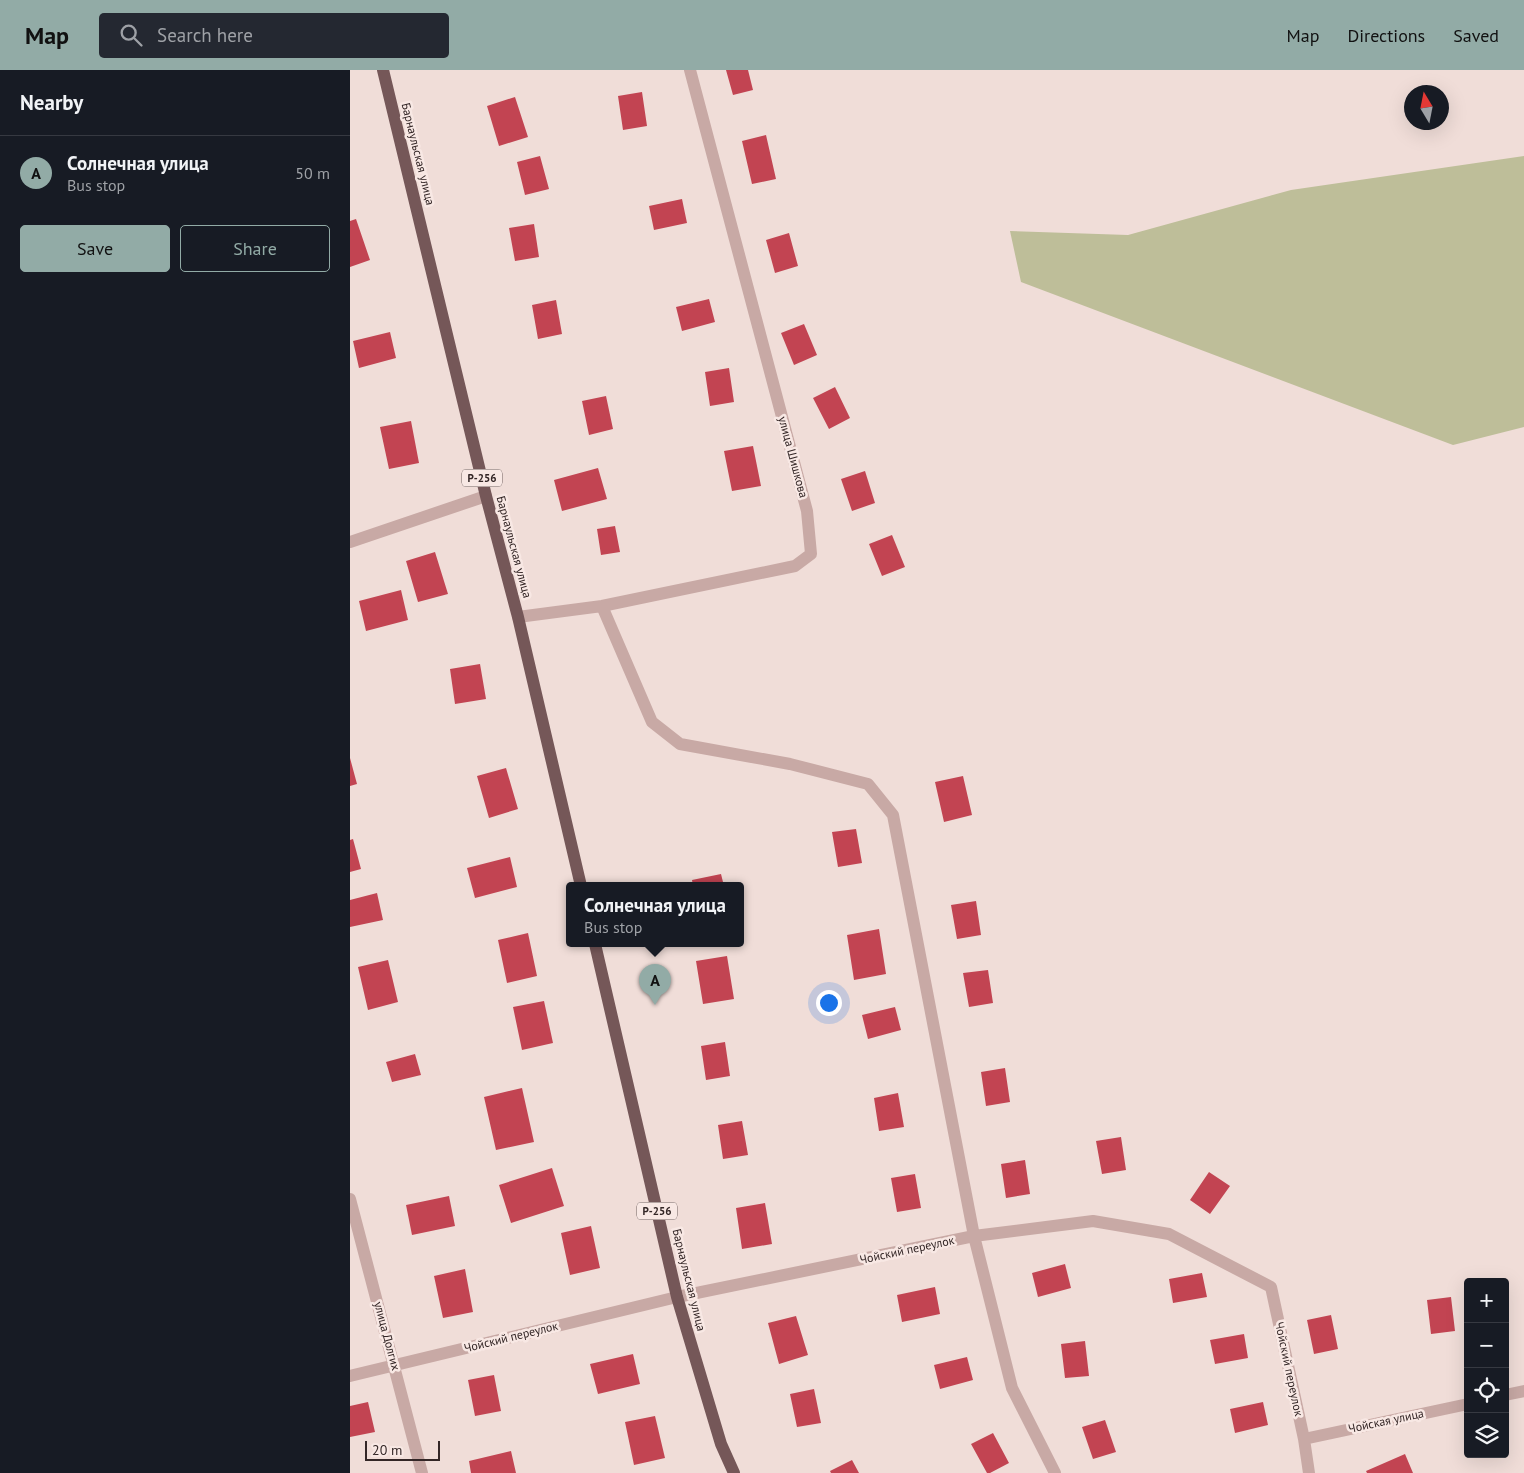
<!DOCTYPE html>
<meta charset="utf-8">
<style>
:root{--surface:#171b24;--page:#242831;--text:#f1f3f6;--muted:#9ea1a6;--line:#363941;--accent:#92aba6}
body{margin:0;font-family:"PT Sans",sans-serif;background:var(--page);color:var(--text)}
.controls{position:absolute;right:15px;bottom:15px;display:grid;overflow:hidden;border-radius:5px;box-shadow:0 5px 20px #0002}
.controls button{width:45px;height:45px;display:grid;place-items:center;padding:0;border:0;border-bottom:1px solid var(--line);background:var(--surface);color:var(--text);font:25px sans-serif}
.compass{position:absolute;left:1054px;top:15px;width:45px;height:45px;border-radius:50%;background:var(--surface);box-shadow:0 5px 20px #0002;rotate:350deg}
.scale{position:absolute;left:15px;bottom:12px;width:75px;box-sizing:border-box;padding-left:5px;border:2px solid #332626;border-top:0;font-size:14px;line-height:18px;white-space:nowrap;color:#332626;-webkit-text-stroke:4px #f8e8e4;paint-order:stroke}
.you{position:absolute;left:478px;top:932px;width:18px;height:18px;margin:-12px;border:4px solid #fff;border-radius:50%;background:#1a73e8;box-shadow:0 0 0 8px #1a73e833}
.badge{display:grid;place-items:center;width:32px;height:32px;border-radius:50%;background:var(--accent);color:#111;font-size:16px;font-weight:700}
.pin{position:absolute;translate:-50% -41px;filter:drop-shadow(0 1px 2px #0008)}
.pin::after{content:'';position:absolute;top:26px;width:18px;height:15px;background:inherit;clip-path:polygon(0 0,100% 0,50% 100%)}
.popup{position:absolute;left:216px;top:812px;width:178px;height:65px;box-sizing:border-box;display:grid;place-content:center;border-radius:5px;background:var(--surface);filter:drop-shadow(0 1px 4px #0005);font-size:16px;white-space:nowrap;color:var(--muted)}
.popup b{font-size:19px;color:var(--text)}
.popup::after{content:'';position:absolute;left:50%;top:100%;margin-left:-10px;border:10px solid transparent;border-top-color:var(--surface)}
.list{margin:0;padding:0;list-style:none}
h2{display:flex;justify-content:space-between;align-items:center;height:65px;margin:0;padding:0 20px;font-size:21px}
h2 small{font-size:16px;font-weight:400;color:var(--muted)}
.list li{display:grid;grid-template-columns:32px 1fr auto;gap:15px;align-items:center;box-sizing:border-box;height:75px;padding:0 20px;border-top:1px solid var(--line)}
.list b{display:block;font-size:19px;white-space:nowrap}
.list p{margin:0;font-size:16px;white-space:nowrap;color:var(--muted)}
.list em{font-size:16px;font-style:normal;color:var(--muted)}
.actions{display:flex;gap:10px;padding:15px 20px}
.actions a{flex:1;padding:11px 0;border:1px solid var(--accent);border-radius:5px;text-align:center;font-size:18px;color:var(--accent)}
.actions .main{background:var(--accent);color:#111}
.icon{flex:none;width:28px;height:28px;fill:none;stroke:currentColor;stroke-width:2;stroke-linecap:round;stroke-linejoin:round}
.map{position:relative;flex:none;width:1174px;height:1403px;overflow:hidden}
header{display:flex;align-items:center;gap:30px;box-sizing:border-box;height:70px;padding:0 25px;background:var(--accent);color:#111}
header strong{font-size:24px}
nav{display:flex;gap:28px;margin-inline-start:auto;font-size:18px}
.search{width:350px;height:45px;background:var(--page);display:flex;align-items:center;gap:12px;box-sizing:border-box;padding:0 18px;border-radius:5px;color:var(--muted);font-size:19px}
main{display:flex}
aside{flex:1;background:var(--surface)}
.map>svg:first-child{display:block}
.green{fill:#bebe99}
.building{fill:#c24452}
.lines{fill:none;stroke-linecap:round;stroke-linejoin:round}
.minor{stroke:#c8a9a5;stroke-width:12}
.major{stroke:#755758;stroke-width:12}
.labels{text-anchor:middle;stroke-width:5;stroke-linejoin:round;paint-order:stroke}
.shield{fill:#f8e8e4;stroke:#6e605f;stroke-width:1}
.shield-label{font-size:11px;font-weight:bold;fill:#332626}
.street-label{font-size:12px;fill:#332626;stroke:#f8e8e4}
</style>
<header>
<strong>Map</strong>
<div class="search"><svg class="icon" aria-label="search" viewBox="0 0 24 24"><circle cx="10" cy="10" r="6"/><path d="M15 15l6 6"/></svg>Search here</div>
<nav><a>Map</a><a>Directions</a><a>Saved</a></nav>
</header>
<main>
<aside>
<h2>Nearby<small></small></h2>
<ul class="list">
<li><span class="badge">A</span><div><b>Солнечная улица</b><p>Bus stop</p></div><em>50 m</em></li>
</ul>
<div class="actions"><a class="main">Save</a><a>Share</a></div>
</aside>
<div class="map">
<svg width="1174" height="1403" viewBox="0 0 1174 1403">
<rect width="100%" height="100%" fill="#f0ddd8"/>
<!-- green -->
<path class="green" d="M1174,86V357L1103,375L671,212L660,161L778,165L941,120Z"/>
<!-- building -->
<path class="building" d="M376,0H398L403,20L383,25Z
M292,22L297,56L273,60L268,26Z
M165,27L178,67L149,76L137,36Z
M416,65L426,109L402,114L392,71Z
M190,86L199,119L175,125L167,92Z
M332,129L337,153L304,160L299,136Z
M6,149L20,190L0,197V151Z
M184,154L189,187L165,191L159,158Z
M439,163L448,196L425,203L416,170Z
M359,229L365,252L332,261L326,237Z
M206,230L212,264L188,269L182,235Z
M454,254L467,285L444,295L431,263Z
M40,262L46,288L9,298L3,271Z
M379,298L384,332L360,336L355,302Z
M485,317L500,348L479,359L463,328Z
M256,326L263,359L239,365L232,331Z
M61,351L69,393L39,399L30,357Z
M403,376L411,416L382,421L374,381Z
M248,398L257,429L212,441L204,410Z
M515,401L525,433L502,441L491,409Z
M265,456L270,482L251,485L247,459Z
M542,465L555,497L532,506L519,474Z
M85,482L98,524L68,532L56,491Z
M51,520L58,550L16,561L9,531Z
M130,594L136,629L105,634L100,599Z
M0,688L7,714L0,716Z
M156,698L168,739L139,748L127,706Z
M613,706L622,745L594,752L585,712Z
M506,759L512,793L488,797L482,762Z
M3,769L11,799L0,802V770Z
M160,787L167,817L125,828L117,798Z
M371,804L374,816H343L342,810Z
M27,823L33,850L0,857V830Z
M626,831L631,865L607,869L601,835Z
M529,859L536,904L504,910L497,865Z
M178,863L187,906L157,913L148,870Z
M377,886L384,929L353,934L346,891Z
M38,890L48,932L18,940L8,897Z
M638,900L643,933L619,937L613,903Z
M194,931L203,973L172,980L163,937Z
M545,937L551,960L518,969L512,945Z
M375,972L380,1006L356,1010L351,976Z
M65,984L71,1005L42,1012L36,992Z
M655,998L660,1032L636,1036L631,1002Z
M172,1018L184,1072L146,1080L134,1027Z
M548,1023L554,1057L529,1061L524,1028Z
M392,1051L398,1085L373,1089L368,1055Z
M771,1067L776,1100L752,1104L746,1071Z
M675,1090L680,1124L656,1128L651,1094Z
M202,1098L214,1136L161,1153L149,1115Z
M859,1102L880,1116L860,1144L840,1130Z
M565,1104L571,1138L547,1142L541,1108Z
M99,1126L105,1156L62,1165L56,1135Z
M415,1133L422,1174L392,1179L386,1138Z
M241,1156L250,1198L220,1205L211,1163Z
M715,1194L721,1218L688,1227L682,1203Z
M115,1199L123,1242L93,1248L84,1206Z
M852,1203L857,1227L823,1233L819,1209Z
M585,1217L590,1244L552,1252L547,1225Z
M1101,1227L1105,1261L1081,1264L1077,1230Z
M981,1245L988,1279L964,1284L957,1250Z
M446,1246L458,1285L429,1294L418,1253Z
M894,1264L898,1288L865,1294L860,1270Z
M735,1271L739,1306L715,1308L711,1274Z
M283,1284L290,1314L248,1324L240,1294Z
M617,1287L623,1310L590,1319L584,1295Z
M144,1305L151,1341L125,1346L118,1310Z
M464,1319L471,1353L447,1357L440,1324Z
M18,1332L25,1362L0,1367V1336Z
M913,1332L918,1355L885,1363L880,1339Z
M305,1346L315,1388L284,1395L275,1352Z
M755,1350L766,1382L743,1389L732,1357Z
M643,1363L659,1393L640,1403H637L621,1374Z
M161,1381L166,1403H121L119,1391Z
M1055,1384L1063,1403H1017L1016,1401Z
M502,1390L509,1403H481L480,1401Z"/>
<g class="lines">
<!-- minor -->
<path class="minor" d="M0,472L136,426
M252,536L302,652L330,674L440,694L518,714L543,745L624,1166L662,1318L705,1403
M168,547L252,536L445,496L461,484L457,441L340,0
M0,1129L72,1403
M0,1306L327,1227L624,1166L743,1151L819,1164L921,1217L954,1369L959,1403
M1155,1325L1174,1321
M954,1369L1118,1334"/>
<!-- major -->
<path class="major" d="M33,0L136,426L168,547L231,816
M245,874L327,1227L371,1374L384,1403"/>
</g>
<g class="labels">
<!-- shield labels -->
<g class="shield">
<rect x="112" y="399.5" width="40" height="17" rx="4"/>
<rect x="287" y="1132.5" width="40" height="17" rx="4"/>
</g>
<g class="shield-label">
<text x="132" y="412">Р-256</text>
<text x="307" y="1145">Р-256</text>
</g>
<!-- street labels -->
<g class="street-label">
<text transform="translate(68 84) rotate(76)" y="4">Барнаульская улица</text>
<text transform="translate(443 387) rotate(75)" y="4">улица Шишкова</text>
<text transform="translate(164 477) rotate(75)" y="4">Барнаульская улица</text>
<text transform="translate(557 1180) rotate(-12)" y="4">Чойский переулок</text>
<text transform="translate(339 1210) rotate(76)" y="4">Барнаульская улица</text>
<text transform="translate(37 1266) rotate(75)" y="4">улица Долгих</text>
<text transform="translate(161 1267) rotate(-14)" y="4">Чойский переулок</text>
<text transform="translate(939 1299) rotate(78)" y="4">Чойский переулок</text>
<text transform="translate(1036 1351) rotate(-12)" y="4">Чойская улица</text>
</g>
</g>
</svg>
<div class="controls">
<button>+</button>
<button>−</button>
<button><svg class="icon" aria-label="locate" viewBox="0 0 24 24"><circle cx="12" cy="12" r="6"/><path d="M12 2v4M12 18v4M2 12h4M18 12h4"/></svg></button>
<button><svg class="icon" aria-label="layers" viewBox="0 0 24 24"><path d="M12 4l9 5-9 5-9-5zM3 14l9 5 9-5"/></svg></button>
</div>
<svg class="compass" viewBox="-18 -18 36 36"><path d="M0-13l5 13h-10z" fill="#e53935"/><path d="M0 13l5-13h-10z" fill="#9ea1a6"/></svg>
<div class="scale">20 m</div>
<div class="you"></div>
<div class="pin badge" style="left:305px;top:935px">A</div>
<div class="popup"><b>Солнечная улица</b>Bus stop</div>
</div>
</main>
